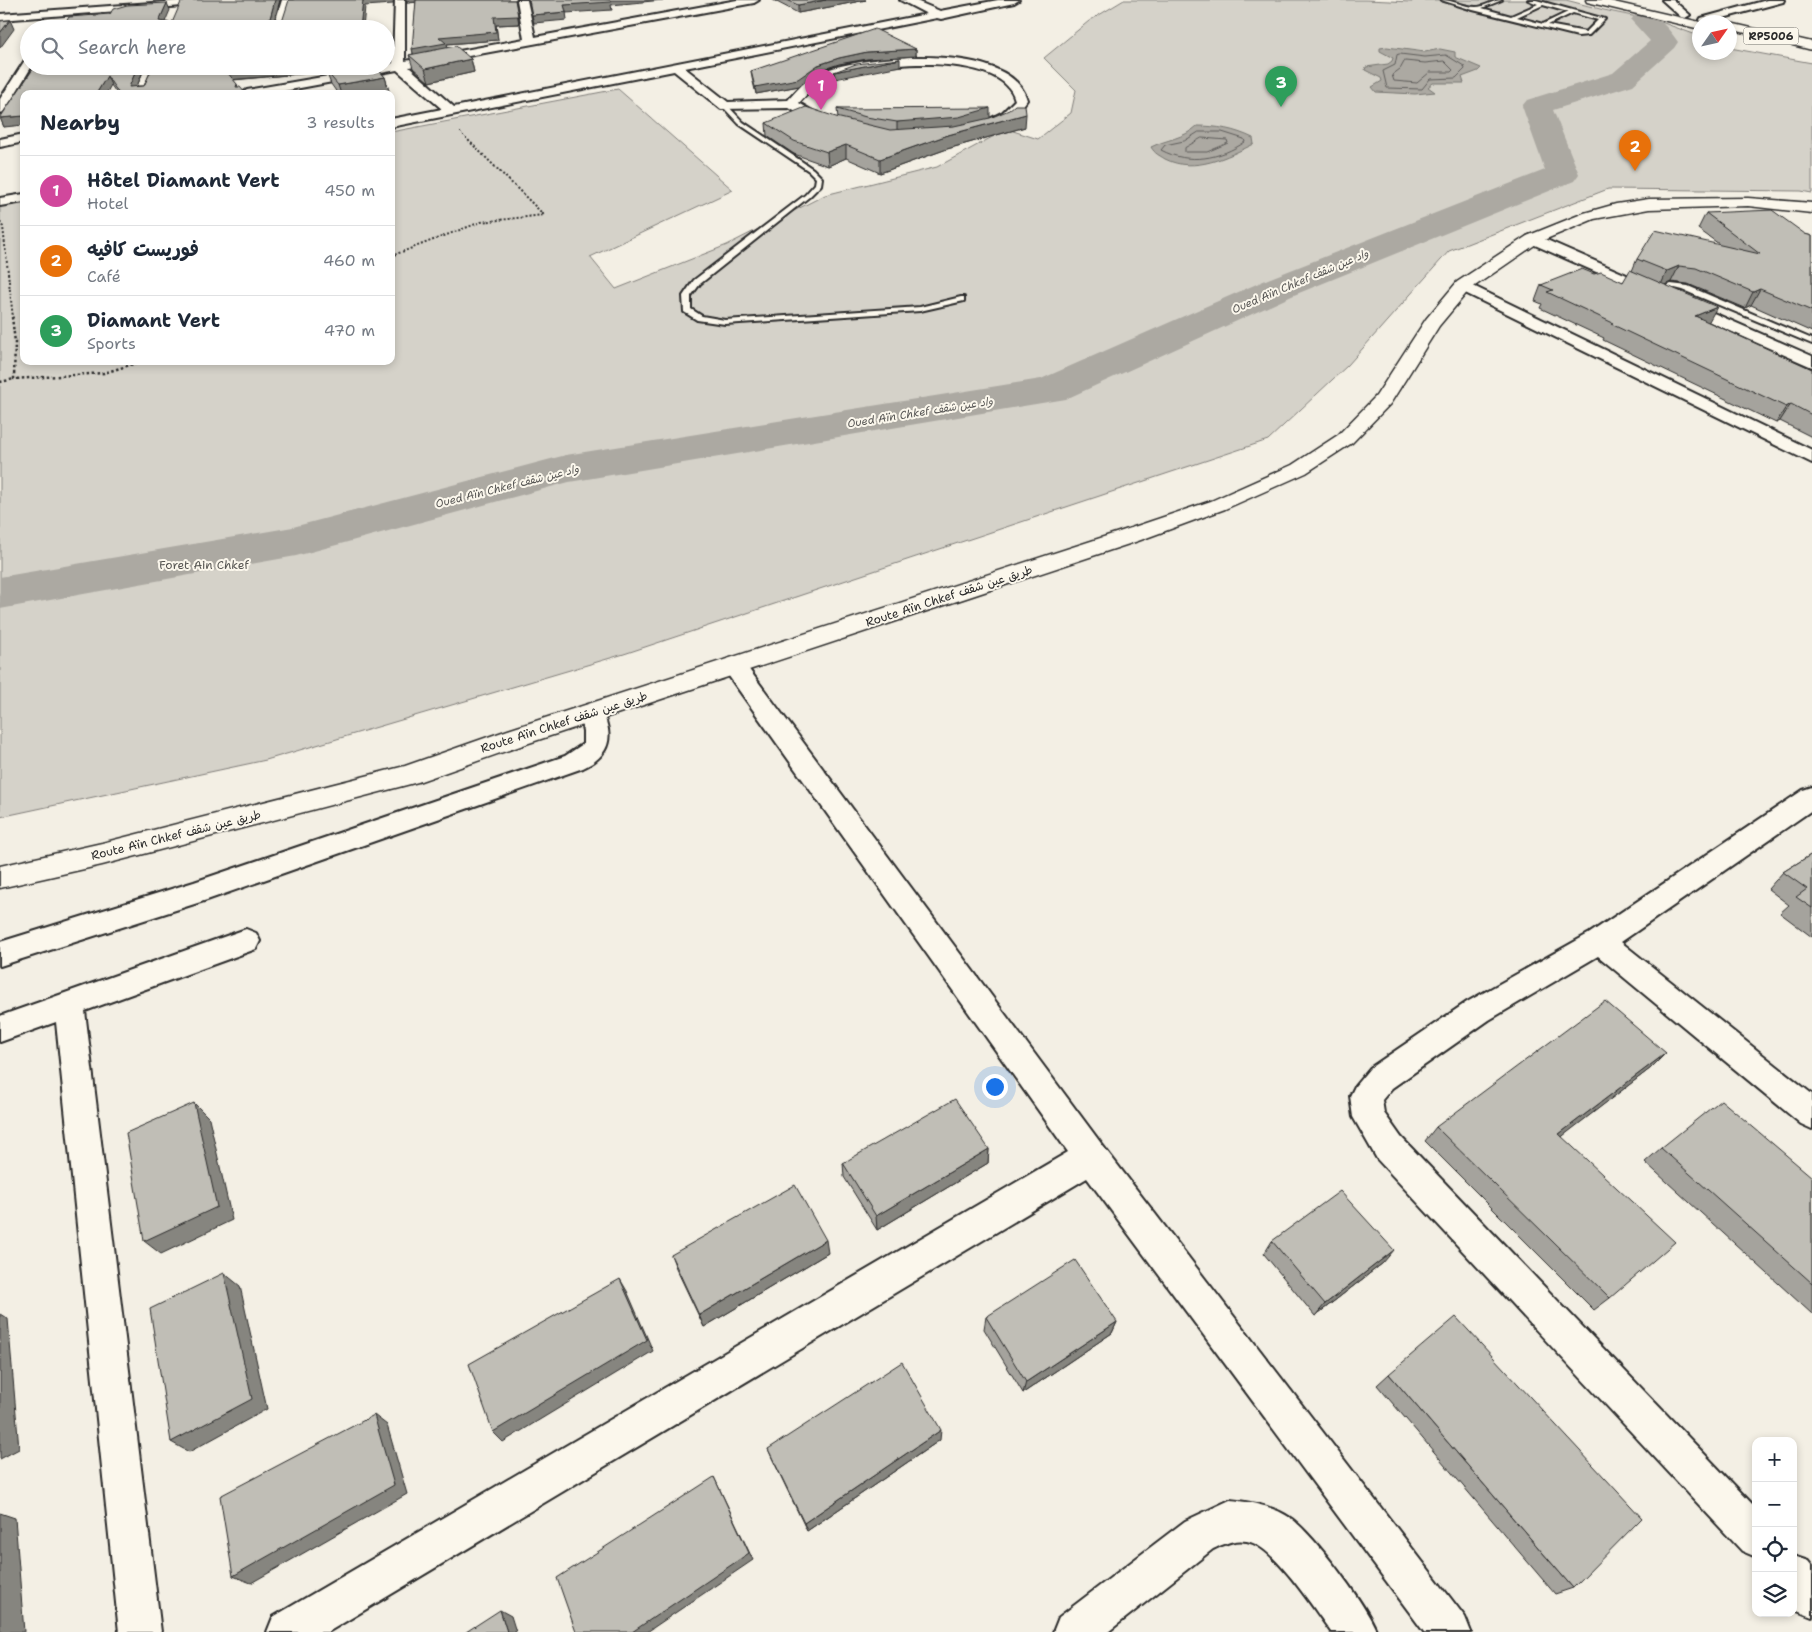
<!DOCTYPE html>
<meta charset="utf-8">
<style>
:root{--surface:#fff;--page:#f2f2f3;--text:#1f2937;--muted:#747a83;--line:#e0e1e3;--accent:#2b2b2b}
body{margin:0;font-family:"Shantell Sans","Playpen Sans Arabic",sans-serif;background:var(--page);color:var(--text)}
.controls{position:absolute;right:15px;bottom:15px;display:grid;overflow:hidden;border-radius:10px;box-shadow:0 2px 8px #0003}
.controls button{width:45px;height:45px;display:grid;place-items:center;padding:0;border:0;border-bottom:1px solid var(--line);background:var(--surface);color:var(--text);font:25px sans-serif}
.compass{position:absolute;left:1692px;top:15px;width:45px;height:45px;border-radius:50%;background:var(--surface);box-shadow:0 2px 8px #0003;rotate:56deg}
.you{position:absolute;left:994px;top:1086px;width:18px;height:18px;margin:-12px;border:4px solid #fff;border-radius:50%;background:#1a73e8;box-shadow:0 0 0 8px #1a73e833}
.badge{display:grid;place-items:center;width:32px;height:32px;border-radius:50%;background:var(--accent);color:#fff;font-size:16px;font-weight:700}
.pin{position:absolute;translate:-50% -41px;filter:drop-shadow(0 1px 2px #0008)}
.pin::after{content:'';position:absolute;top:26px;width:18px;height:15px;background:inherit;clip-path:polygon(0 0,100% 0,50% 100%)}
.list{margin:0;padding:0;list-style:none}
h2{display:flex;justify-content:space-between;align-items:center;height:65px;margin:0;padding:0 20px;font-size:21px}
h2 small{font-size:16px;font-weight:400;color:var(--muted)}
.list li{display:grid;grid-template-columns:32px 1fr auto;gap:15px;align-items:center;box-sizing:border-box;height:70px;padding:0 20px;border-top:1px solid var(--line)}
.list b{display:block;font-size:19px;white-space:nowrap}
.list p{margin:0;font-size:16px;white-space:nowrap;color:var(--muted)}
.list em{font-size:16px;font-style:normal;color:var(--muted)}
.icon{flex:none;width:28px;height:28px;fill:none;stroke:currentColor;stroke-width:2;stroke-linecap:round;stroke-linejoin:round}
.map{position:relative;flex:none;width:1812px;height:1632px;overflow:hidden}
.search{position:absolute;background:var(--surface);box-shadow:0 2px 8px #0003;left:20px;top:20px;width:375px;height:55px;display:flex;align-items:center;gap:12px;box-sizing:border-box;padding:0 18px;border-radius:28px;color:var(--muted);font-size:19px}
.panel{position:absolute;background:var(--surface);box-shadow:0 2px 8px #0003;left:20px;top:90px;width:375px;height:275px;border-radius:10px}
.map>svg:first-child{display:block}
.green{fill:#d5d2c9;stroke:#807e7a}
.water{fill:#aca9a2;stroke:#787772}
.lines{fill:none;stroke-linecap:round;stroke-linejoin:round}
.shore{stroke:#5f5d5b;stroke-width:1}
.river{fill:#aca9a2;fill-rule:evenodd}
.lane-casing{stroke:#2b2b2b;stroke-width:4}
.street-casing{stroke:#2b2b2b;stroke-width:4}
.secondary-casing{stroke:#2b2b2b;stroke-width:3}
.highway-casing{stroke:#2b2b2b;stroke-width:3}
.path-far2{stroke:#2b2b2b;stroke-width:1;stroke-dasharray:2 2;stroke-linecap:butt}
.path-far1{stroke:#2b2b2b;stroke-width:2;stroke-dasharray:2 2;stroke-linecap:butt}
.path{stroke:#2b2b2b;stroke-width:2.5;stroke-dasharray:2.5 2.5;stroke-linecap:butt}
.lane{fill:#fbf7ec;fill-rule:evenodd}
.street{fill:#fbf7ec;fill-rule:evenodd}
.secondary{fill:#fbf7ec;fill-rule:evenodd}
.highway{fill:#fbf7ec;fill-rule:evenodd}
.wall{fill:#a5a39d;stroke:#2b2b2b}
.shaded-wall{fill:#86857f;stroke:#2b2b2b}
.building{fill:#c0beb6;stroke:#2b2b2b}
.labels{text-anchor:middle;stroke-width:4;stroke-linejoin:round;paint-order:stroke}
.shield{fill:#fbf7ec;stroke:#696865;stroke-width:1}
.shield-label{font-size:11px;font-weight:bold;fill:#2b2b2b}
.far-water-label{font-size:11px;font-style:italic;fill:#585755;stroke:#fbf7ec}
.park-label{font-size:12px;fill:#565552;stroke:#fbf7ec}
.street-label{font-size:12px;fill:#2b2b2b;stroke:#fbf7ec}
</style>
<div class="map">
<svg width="1812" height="1632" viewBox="0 0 1812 1632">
<rect width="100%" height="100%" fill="#f3efe4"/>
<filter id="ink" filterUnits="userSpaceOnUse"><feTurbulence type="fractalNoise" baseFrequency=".02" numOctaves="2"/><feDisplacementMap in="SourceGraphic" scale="10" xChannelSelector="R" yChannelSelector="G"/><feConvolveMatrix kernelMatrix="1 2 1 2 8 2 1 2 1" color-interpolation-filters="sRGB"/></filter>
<g filter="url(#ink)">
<!-- green -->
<path class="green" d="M1124,0H1366L1412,2V0H1566L1604,10L1661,22L1699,36L1700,52H1730V48L1812,63V193L1801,191L1608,189L1449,251L1348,365L1268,440L624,654L266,760L0,817V205L24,200V361H391V132L618,89L733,190L590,257L616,289L727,245L825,195L937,167L1007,129L1038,139L1071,113L1076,90L1044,58L1089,21Z"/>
<!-- water -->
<path class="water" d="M1387,47L1425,52L1440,49L1455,52V57L1481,68L1478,71L1462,77L1464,83H1433L1428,87L1435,92L1415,94L1376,92L1372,87L1382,81L1381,78L1365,70L1366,67L1388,64L1392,61L1393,58L1380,51V48Z
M1197,126C1217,126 1234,129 1253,138L1254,144C1227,157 1195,174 1165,159C1159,155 1155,154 1151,147C1167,139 1183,139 1197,126Z"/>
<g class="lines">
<!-- shore -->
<path class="shore" d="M1400,54L1425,57L1446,55L1464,66L1465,69L1456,78L1430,79L1422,89L1387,88L1383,71L1395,65L1397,55Z
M1405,61L1425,63L1444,61L1453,70L1451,72H1430L1417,83L1394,81L1392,75L1400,69Z
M1199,132H1222L1244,139L1245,142C1220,159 1189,165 1161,150L1165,145L1184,141Z
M1202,138L1227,140L1228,143L1207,152H1185V148Z"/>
<!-- river -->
<path class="river" d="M1644,12C1658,16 1670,30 1678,42L1674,48L1633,85L1553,110L1579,174L1574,181L1294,295L1066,399L569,482L296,556L0,609V577L293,527L566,455L1041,379L1268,279L1545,170L1522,106L1527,100L1613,73L1650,41L1631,20L1635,15Z"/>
<defs>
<path id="lane" d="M1441,0C1453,0 1464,7 1476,7C1485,7 1493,0 1502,0L1482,8L1511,16L1538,4L1528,0H1536L1605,19L1589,35L1578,36L1473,10ZM1543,5L1568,12L1543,24L1517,17ZM1573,13L1598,20L1586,32L1548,25Z
M723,105H727L743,122L813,169L822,178L821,185L809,197L700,284L691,296V309L702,316L725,320L920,307L961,297H964V301L920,311L725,324L697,320L684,312L683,296L694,280L805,195L815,184L816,178L809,171L739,124L723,107Z
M1671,284L1688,286L1812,339V344L1683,290L1675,288L1656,295L1652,293Z"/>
<path id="street" d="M282,0H292L284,29H273Z
M395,0H405V61L524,39L517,0H527L535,37L737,0H759L754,3L409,67L454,107L927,14L900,0H914L940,11L998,0H1019L1014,3L941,19L937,18L685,68L728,102L788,100C797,90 806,79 819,73C862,54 1012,41 1027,100C1019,112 1001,132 984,128L983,125L984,122L1003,112L1015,100C1003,49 867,63 831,77C818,82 808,93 799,103L816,113L838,120L839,123L833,127L808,119L789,108L721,109L674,71L391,127V119L442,109L397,70L268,94H241L247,90L386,66L393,63Z
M1662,0H1673L1690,15L1685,18L1681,17Z
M1767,0H1784L1783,2L1708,22H1701L1700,20L1701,18Z
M179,1L184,4L183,6L0,20V14Z
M29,59V66H32L4,112L0,113V99L25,60Z
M146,66H158L146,94H134Z
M24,134V142L0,147V139Z
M24,194V202L0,206V198Z
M1533,234L1812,356V367L1528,242L1525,239L1528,236Z
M1463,281L1812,450V463L1457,289L1455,286L1457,283Z
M734,658L742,660L1103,1146L1465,1617L1471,1632H1424L1087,1178L328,1632H267L273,1617L1068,1152L726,672L722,666L726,660Z
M591,706L600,708C615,735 611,755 583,768L207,900L0,966V942L194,882L565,756L583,744V731L579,714L582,708Z
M1812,787V810L1621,942L1812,1094V1129L1801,1124L1598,956L1489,1020L1392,1088L1382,1100L1384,1113L1401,1137L1756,1508V1557L1742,1551L1377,1159L1353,1117L1350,1096L1355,1086L1370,1068L1467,1002L1590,933L1803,790Z
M246,929L256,933L260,941L256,949L85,1011L161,1632H119L56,1022L0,1042V1016Z
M1230,1500C1251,1502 1274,1506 1292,1519C1316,1538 1365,1603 1377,1632H1331C1315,1610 1277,1552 1253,1543C1238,1537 1226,1543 1213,1549L1108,1632H1053L1059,1617L1185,1521Z
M1793,1556L1808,1561L1812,1566V1617L1797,1611L1793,1606Z"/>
<path id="secondary" d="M1748,198L1812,203V213L1748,206L1649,209L1594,219L1539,242L1469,290L1439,326L1390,404L1352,443L1306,473L1225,509L1138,541L526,744L418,782L102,865L0,888V866L102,843L405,766L508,730L1122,531L1211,501L1292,465L1338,435L1376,396L1426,319L1457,282L1527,236L1584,213L1616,204L1649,199Z"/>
<path id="highway" d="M1586,0H1605L1700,22V29L1587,2Z
M1730,23L1812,42V50L1730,29Z"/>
</defs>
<!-- lane casing -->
<use href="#lane" class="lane-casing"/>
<!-- street casing -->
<use href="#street" class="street-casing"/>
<!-- secondary casing -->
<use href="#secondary" class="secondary-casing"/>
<!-- highway casing -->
<use href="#highway" class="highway-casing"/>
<!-- path-far2 -->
<path class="path-far2" d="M460,132L469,141"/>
<!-- path-far1 -->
<path class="path-far1" d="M0,222L3,227L13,318
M391,256L481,222L544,215L468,140"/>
<!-- path -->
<path class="path" d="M12,317L15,342L14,379L104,373L143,361
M0,382L14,379"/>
<!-- lane -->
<use href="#lane" class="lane"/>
<!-- street -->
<use href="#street" class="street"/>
<!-- secondary -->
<use href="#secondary" class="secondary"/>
<!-- highway -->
<use href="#highway" class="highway"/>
</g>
<!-- wall -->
<path class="wall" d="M406,0H515L519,24L496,25L498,40L447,44L448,48L471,59L474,72L429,82L413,68L409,55L413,54L416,2L407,3Z
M773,0H866L798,13Z
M916,49V56L867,59L839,64L818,71L799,86L756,94L752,78L751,71Z
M35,66H145L137,86H144L153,66H375L385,77L389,91L372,94H338L331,84L327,74L323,75L321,72L233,80L237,84L238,87L246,94H117L111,85L4,127L0,117Z
M837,109L989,119L1025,127L947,149L880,173L846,158L828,166L794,154L767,136L766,123L838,118Z
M1706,213L1805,234L1812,236V332L1751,305L1745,308L1688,284L1671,282L1665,285L1709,322L1812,369V437L1780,421L1776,423L1603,340L1604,338L1540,308L1542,304L1535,301L1541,285L1594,274L1623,282L1632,271L1637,259L1719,244L1698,229Z
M1812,854V937L1780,913L1789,905L1768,889L1783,872Z
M1651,1068L1562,1136L1610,1298L1594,1310L1425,1141L1436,1127Z
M1661,1148L1812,1177V1314L1645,1162Z
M989,1149L988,1163L877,1230L844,1177L843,1163Z
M1272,1241L1383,1263L1315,1316L1264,1254Z
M828,1253L704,1327L676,1268L671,1255Z
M986,1317L1117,1322L1112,1333L1023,1393L984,1329Z
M1389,1374L1573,1588L1555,1594L1377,1385Z
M940,1440L807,1531L772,1458L768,1449Z"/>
<!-- shaded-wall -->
<path class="shaded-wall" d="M275,0H280L272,29L269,22Z
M363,0H394L393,4L365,6L363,29H360Z
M406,0H418L419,2L407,3Z
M515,0L519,24L496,25L498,40L447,44L449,51L414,57L412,49L439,37L494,17Z
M610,0H663L611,5L612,10L566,13L564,5Z
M826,0H866L798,13V5Z
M167,3L170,10L162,29L159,21Z
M566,12L567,20L534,23L532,15Z
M10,20L14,29L0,48V33Z
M916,49V56L867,59L839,64L818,71L799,86L756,94L755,87L839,58L867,52Z
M471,59L474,72L429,82L425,69Z
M900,59V66L835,79L834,72Z
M138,66H145L134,94L129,87Z
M291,66H319L321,72L229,80L226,71Z
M322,66H368L326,71L327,74L323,75L320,67Z
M107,76L111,85L106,94H96Z
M385,77L389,91L372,94H341L338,85Z
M990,108V119L958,127L897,132V122Z
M1026,114L1025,127L947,149L880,173V159L948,135Z
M24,116V125L4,127L0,118Z
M846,145V158L828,166L827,152Z
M1679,266L1671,282L1660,287L1667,271Z
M1760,289L1751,305L1745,308L1753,292Z
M1717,307L1708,323L1695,316Z
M1791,404L1780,421L1776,423L1786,407Z
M1666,1053L1651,1068L1546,1149L1559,1134Z
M194,1103L209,1118L232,1220L161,1254L144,1241Z
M989,1149L988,1163L877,1230L876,1216Z
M826,1240L828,1253L704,1327L699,1315Z
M1394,1250L1383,1263L1315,1316L1325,1304Z
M224,1273L240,1286L267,1409L189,1452L171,1442Z
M620,1279L627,1291L653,1351L503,1442L493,1432Z
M0,1314L8,1319L19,1449L0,1459Z
M1117,1322L1112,1333L1023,1393L1026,1382Z
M374,1415L387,1425L407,1494L251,1583L233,1576Z
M941,1430L940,1440L807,1531L804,1523Z
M714,1477L753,1560L647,1632H632Z
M0,1513L15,1518L24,1632H0Z
M500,1610L511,1616L516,1632H507Z"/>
<!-- building -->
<path class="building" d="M184,0H275L269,22H282L289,0H363L360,29H61L69,17L110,14L113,9L127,5L167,3L159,21L172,23L181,2H184Z
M416,0H515L518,16L494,17L496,32L439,37L446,43L412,49Z
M529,0H610L611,2L564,5L566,12L532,15Z
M787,0H826L798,5Z
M10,20L0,33V21Z
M875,29L916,49L867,52L839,58L818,65L798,79L755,87L751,71Z
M456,46L471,59L425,69L409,55Z
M900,59L834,72L856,64Z
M35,66H138L129,87L144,86L153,66H291L226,71L237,84L236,87H240L246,94H119L107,76L96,94H24V116L0,118Z
M351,66H375L385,77L338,85L326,71Z
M1015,105H1025L1026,114L948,135L880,159L846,145L827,152L794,141L766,123L806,107L836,117L890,130L954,126L990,118L1009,110Z
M990,108L959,117L897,122L866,117L837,109Z
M1772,210L1805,234L1812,236V311L1760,289L1753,292L1696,268L1679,266L1667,271L1637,259L1655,230L1760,254L1706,213Z
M1582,269L1594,274L1601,272L1623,282L1630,270L1717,307L1695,316L1812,369V415L1791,404L1786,407L1611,324L1613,323L1547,292L1553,290L1541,285Z
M1812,854V908L1796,897L1807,889L1783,872Z
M1605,1001L1666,1053L1559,1134L1675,1242L1610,1298L1436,1127Z
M955,1099L989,1149L876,1216L843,1163Z
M1721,1100L1812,1177V1283L1661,1148Z
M194,1103L217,1207L144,1241L126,1133Z
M795,1185L826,1240L699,1315L671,1255Z
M1340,1191L1394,1250L1325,1304L1272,1241Z
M1075,1260L1117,1322L1026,1382L986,1317Z
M224,1273L252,1399L171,1442L150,1309Z
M620,1279L647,1340L493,1432L469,1364Z
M1456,1317L1642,1518L1573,1588L1389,1374Z
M902,1362L941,1430L804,1523L768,1449Z
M374,1415L394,1485L233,1576L220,1496Z
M714,1477L749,1553L632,1632H576L557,1578Z
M500,1610L507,1632H466Z"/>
</g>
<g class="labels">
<!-- shield labels -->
<rect class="shield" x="1743.5" y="27.5" width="55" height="17" rx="4"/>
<g class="shield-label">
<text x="1771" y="40">RP5006</text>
</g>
<!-- far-water labels -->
<g class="far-water-label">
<text transform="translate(1300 281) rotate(-23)" y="4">Oued Aïn Chkef واد عين شقف</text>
<text transform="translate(920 412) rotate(-9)" y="4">Oued Aïn Chkef واد عين شقف</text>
<text transform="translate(507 486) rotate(-14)" y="4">Oued Aïn Chkef واد عين شقف</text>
</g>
<!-- park labels -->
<g class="park-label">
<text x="204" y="569">Foret Ain Chkef</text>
</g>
<!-- street labels -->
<g class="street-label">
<text transform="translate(949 596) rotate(-18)" y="4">Route Aïn Chkef طريق عين شقف</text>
<text transform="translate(564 722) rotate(-18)" y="4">Route Aïn Chkef طريق عين شقف</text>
<text transform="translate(176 835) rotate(-14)" y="4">Route Aïn Chkef طريق عين شقف</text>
</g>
</g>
</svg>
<div class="controls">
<button>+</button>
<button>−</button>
<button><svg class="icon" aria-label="locate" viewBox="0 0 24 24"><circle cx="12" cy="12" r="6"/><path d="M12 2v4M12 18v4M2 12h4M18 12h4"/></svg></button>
<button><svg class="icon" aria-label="layers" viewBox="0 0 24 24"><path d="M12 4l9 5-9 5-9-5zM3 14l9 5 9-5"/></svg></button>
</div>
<svg class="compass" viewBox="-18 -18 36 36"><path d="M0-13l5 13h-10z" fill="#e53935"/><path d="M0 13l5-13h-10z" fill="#747a83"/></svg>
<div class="you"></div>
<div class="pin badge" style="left:821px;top:110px;background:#d1479c">1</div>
<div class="pin badge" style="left:1635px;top:171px;background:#e8710a">2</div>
<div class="pin badge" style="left:1281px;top:107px;background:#2e9e5b">3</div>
<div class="search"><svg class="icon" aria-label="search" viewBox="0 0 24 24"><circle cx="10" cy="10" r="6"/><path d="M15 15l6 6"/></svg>Search here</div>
<section class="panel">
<h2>Nearby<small>3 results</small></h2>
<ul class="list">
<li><span class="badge" style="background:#d1479c">1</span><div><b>Hôtel Diamant Vert</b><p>Hotel</p></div><em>450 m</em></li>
<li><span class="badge" style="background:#e8710a">2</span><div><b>فوريست كافيه</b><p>Café</p></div><em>460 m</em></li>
<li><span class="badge" style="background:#2e9e5b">3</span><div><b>Diamant Vert</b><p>Sports</p></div><em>470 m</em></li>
</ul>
</section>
</div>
